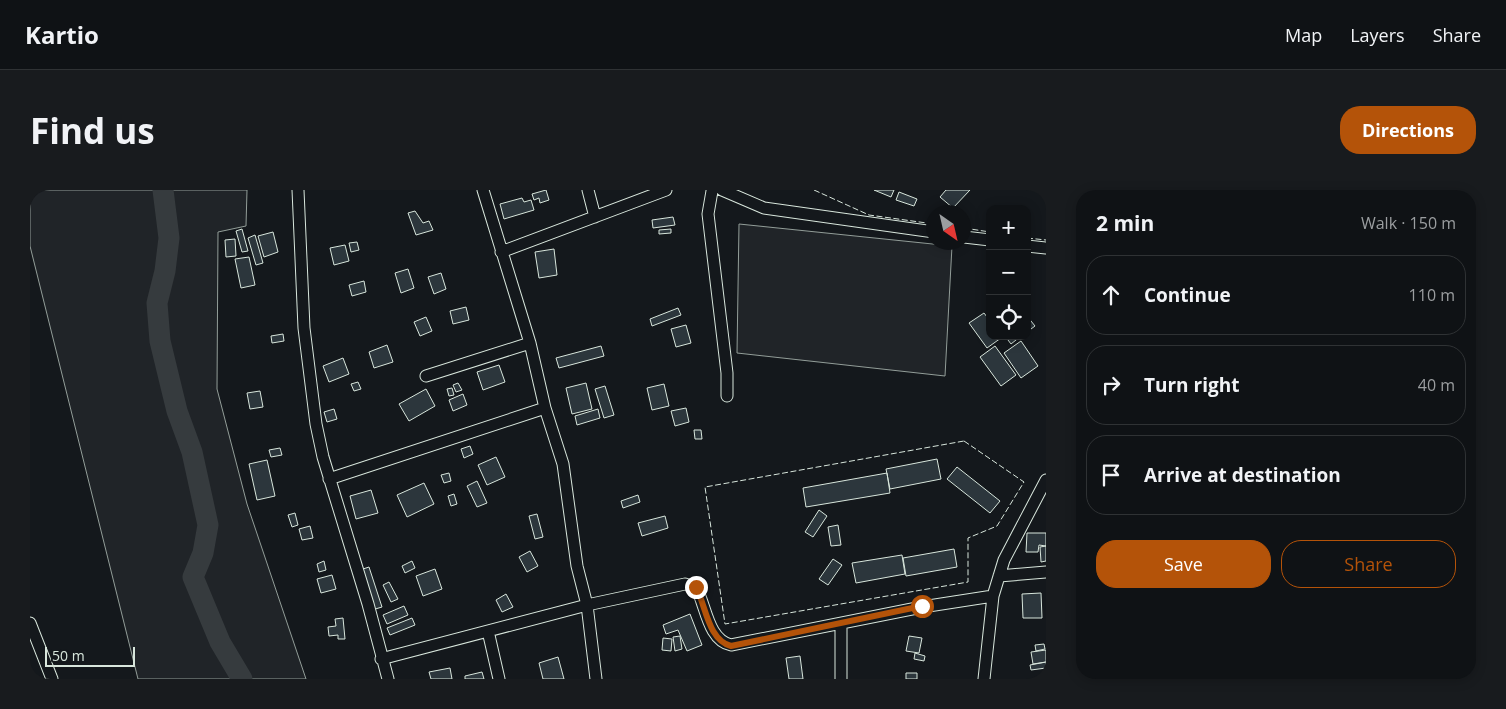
<!DOCTYPE html>
<meta charset="utf-8">
<style>
:root{--surface:#0f1215;--page:#181b1e;--text:#f1f3f6;--muted:#9b9ea0;--line:#2f3234;--accent:#b45309}
body{margin:0;font-family:"Open Sans",sans-serif;background:var(--page);color:var(--text)}
.controls{position:absolute;right:15px;top:15px;display:grid;overflow:hidden;border-radius:10px;box-shadow:0 2px 12px #0003}
.controls button{width:45px;height:45px;display:grid;place-items:center;padding:0;border:0;border-bottom:1px solid var(--line);background:var(--surface);color:var(--text);font:25px sans-serif}
.compass{position:absolute;left:896px;top:15px;width:45px;height:45px;border-radius:50%;background:var(--surface);box-shadow:0 2px 12px #0003;rotate:146deg}
.scale{position:absolute;left:15px;bottom:12px;width:90px;box-sizing:border-box;padding-left:5px;border:2px solid #d8e6dc;border-top:0;font-size:14px;line-height:18px;white-space:nowrap;color:#d8e6dc;-webkit-text-stroke:4px #14181c;paint-order:stroke}
.stop{position:absolute;width:15px;height:15px;margin:-11px;border:4px solid #b45309;border-radius:50%;background:#fff}
.stop.end{background:#b45309;border-color:#fff;box-shadow:0 1px 5px #0008}
.list{margin:0;padding:0;list-style:none}
h2{display:flex;justify-content:space-between;align-items:center;height:65px;margin:0;padding:0 20px;font-size:21px}
h2 small{font-size:16px;font-weight:400;color:var(--muted)}
.list li{display:grid;grid-template-columns:32px 1fr auto;gap:15px;align-items:center;box-sizing:border-box;height:80px;margin:0 10px 10px;padding:0 10px;border:1px solid var(--line);border-radius:20px}
.list b{display:block;font-size:19px;white-space:nowrap}
.list em{font-size:16px;font-style:normal;color:var(--muted)}
.actions{display:flex;gap:10px;padding:15px 20px}
.actions a{flex:1;padding:11px 0;border:1px solid var(--accent);border-radius:20px;text-align:center;font-size:18px;color:var(--accent)}
.actions .main{background:var(--accent);color:#fff}
.icon{flex:none;width:28px;height:28px;fill:none;stroke:currentColor;stroke-width:2;stroke-linecap:round;stroke-linejoin:round}
.map{position:relative;flex:none;width:1016px;height:489px;overflow:hidden;border-radius:20px}
header{display:flex;align-items:center;gap:30px;box-sizing:border-box;height:70px;padding:0 25px;background:var(--surface);border-bottom:1px solid var(--line)}
header strong{font-size:24px}
nav{display:flex;gap:28px;margin-inline-start:auto;font-size:18px}
.intro{display:flex;align-items:center;justify-content:space-between;box-sizing:border-box;height:120px;padding:0 30px}
h1{margin:0;font-size:35px}
.button{padding:12px 22px;border-radius:20px;background:var(--accent);color:#fff;font-size:18px;font-weight:700}
main{display:flex;gap:30px;padding:0 30px}
aside{flex:1;background:var(--surface);border-radius:20px;box-shadow:0 2px 12px #0003}
.map>svg:first-child{display:block}
.green{fill:#202428;stroke:#939e99}
.lines{fill:none;stroke-linecap:round;stroke-linejoin:round}
.river{stroke:#363b3e;stroke-width:21}
.building{fill:#2c363c;stroke:#d8e6dc}
.minor-casing{stroke:#d8e6dc;stroke-width:13}
.minor{stroke:#14181c;stroke-width:11}
.fence{stroke:#d8e6dc;stroke-width:1;stroke-dasharray:6 2.5;stroke-linecap:butt}
.route{stroke:#b45309;stroke-width:6}
</style>
<header>
<strong>Kartio</strong>
<nav><a>Map</a><a>Layers</a><a>Share</a></nav>
</header>
<div class="intro"><h1>Find us</h1><a class="button">Directions</a></div>
<main>
<div class="map">
<svg width="1016" height="489" viewBox="0 0 1016 489">
<rect width="100%" height="100%" fill="#14181c"/>
<!-- green -->
<path class="green" d="M0,0H217L216,36L188,42L187,199L217,314L276,489H108L0,56Z
M709,34L922,56L915,186L707,163Z"/>
<g class="lines">
<!-- river -->
<path class="river" d="M133,0L139,48L135,81L127,113L130,151L147,221L162,262L178,335L173,363L163,387L190,452L212,489"/>
</g>
<!-- building -->
<path class="building" d="M516,0L519,10L510,13L509,8L504,10L502,4Z
M844,0H864L861,7Z
M916,0H940L923,18L910,7Z
M869,2L887,9L884,16L866,10Z
M492,8L494,12L501,10L504,20L474,29L470,14Z
M385,21L393,33L399,31L403,40L386,45L378,23Z
M643,27L645,35L623,38L622,30Z
M212,39L218,61L212,62L206,41Z
M641,39V43L629,44V40Z
M243,42L248,62L234,67L228,46Z
M225,45L233,73L226,75L218,48Z
M205,49L206,66L196,67L195,50Z
M327,52L329,60L321,62L319,53Z
M315,55L319,71L304,75L300,58Z
M524,59L527,85L509,88L505,62Z
M219,67L225,95L211,98L205,69Z
M378,79L384,98L371,103L365,83Z
M411,83L416,99L404,104L398,87Z
M334,91L336,102L322,106L319,95Z
M436,117L439,130L423,134L420,121Z
M648,118L651,125L622,136L620,129Z
M954,123L960,131V146L971,148L957,158L939,133Z
M997,126L1005,136L997,142Z
M396,127L402,141L390,146L384,132Z
M656,135L661,153L646,157L641,139Z
M253,144L254,151L242,153L241,146Z
M975,146H991L981,154Z
M991,151L1008,176L991,188L974,163Z
M357,155L363,172L344,178L339,162Z
M571,156L574,166L529,178L526,168Z
M965,156L986,185L971,196L950,167Z
M313,168L319,184L299,192L293,176Z
M469,175L475,192L453,200L447,182Z
M328,192L331,199L324,201L321,194Z
M428,193L432,200L426,202L423,195Z
M556,193L562,219L542,224L536,198Z
M634,194L639,216L622,220L617,198Z
M575,196L584,225L574,228L565,199Z
M422,198L424,205L419,206L417,199Z
M396,199L405,216L379,231L369,214Z
M230,201L233,217L220,219L217,203Z
M433,204L437,215L423,221L419,210Z
M656,218L659,232L645,236L641,221Z
M304,219L307,229L297,232L294,222Z
M568,219L570,228L547,235L545,226Z
M664,240H671L672,249H665Z
M440,256L443,264L434,268L431,259Z
M250,258L252,265L241,267L239,260Z
M466,267L475,287L457,295L448,275Z
M907,269L911,289L860,299L856,279Z
M237,270L245,306L227,310L219,274Z
M927,277L970,311L960,323L917,289Z
M419,283L421,291L414,293L411,285Z
M857,283L860,303L776,317L773,298Z
M447,291L457,313L447,317L437,296Z
M394,293L404,314L377,327L367,305Z
M341,300L348,323L326,329L320,306Z
M424,304L427,314L421,316L418,306Z
M608,305L610,312L593,318L591,311Z
M789,320L797,326L783,347L775,342Z
M265,323L268,335L262,337L258,325Z
M507,324L513,347L505,349L499,326Z
M635,326L638,338L612,346L608,333Z
M808,335L811,355L801,356L798,337Z
M280,336L283,348L272,350L269,339Z
M997,343H1016V356L1009,355L1008,362H996Z
M1016,356V371L1011,372L1010,357Z
M924,359L927,377L876,386L873,368Z
M500,361L508,376L497,382L489,367Z
M872,365L875,384L826,393L822,373Z
M803,369L812,375L798,395L789,389Z
M294,371L296,380L289,382L287,374Z
M382,371L385,378L375,383L372,376Z
M339,377L352,417L342,420L330,380Z
M405,379L412,399L393,406L386,386Z
M302,385L306,399L291,403L287,389Z
M359,392L368,409L361,412L353,395Z
M1011,403L1012,428H993L992,404Z
M476,404L483,417L472,422L466,410Z
M374,416L378,425L357,434L353,425Z
M660,424L672,455L657,461L648,440L636,444L633,435Z
M313,428L315,449H308V445L299,446L298,437L306,436L305,429Z
M382,428L385,435L360,445L357,438Z
M650,446L652,459L645,461L643,447Z
M879,446L892,448L889,463L876,461Z
M633,448L642,449L641,461L632,460Z
M1014,454L1015,459L1006,461L1005,455Z
M1016,460V472L1003,474L1001,462Z
M885,463L895,466L894,471L884,469Z
M770,466L773,489H759L756,468Z
M528,467L534,489H513L509,473Z
M1016,472V478L1001,480L1000,475Z
M420,478L422,489H401L399,482Z
M452,482L454,489H435V486Z
M876,483H887V489H876Z"/>
<g class="lines">
<defs>
<path id="minor" d="M268,0L274,138L286,234L293,267L338,414L358,489
M453,0L500,153L515,218L533,274L547,376L557,415L566,489
M558,0L565,27
M692,0L734,18L904,42
M682,1L678,24L697,183V206
M934,47L960,50
M997,56L1016,58
M471,62L636,0
M396,186L500,153
M299,289L515,218
M969,386L1016,382
M0,433L22,489
M458,441L469,489
M351,469L557,415L655,394L666,397C676,416 678,450 701,455L892,417L963,406
M811,489V433
M954,489L963,406L974,370L1016,290"/>
</defs>
<!-- minor casing -->
<use href="#minor" class="minor-casing"/>
<!-- minor -->
<use href="#minor" class="minor"/>
<!-- fence -->
<path class="fence" d="M784,0L839,25L904,34
M934,38L960,42
M997,48L1016,50
M934,251L994,292L967,336L938,348V392L695,434L675,297Z"/>
</g>
<g class="lines">
<!-- route -->
<path class="route" d="M666,397C676,416 678,450 701,456L892,416"/>
</g>
</svg>
<div class="controls">
<button>+</button>
<button>−</button>
<button><svg class="icon" aria-label="locate" viewBox="0 0 24 24"><circle cx="12" cy="12" r="6"/><path d="M12 2v4M12 18v4M2 12h4M18 12h4"/></svg></button>
</div>
<svg class="compass" viewBox="-18 -18 36 36"><path d="M0-13l5 13h-10z" fill="#e53935"/><path d="M0 13l5-13h-10z" fill="#9b9ea0"/></svg>
<div class="scale">50 m</div>
<div class="stop" style="left:892px;top:416px"></div>
<div class="stop end" style="left:666px;top:397px"></div>
</div>
<aside>
<h2>2 min<small>Walk · 150 m</small></h2>
<ul class="list">
<li><svg class="icon" aria-label="ahead" viewBox="0 0 24 24"><path d="M12 20V5M6 11l6-6 6 6"/></svg><div><b>Continue</b></div><em>110 m</em></li>
<li><svg class="icon" aria-label="right" viewBox="0 0 24 24"><path d="M7 20v-9h11M14 6l5 5-5 5"/></svg><div><b>Turn right</b></div><em>40 m</em></li>
<li><svg class="icon" aria-label="arrive" viewBox="0 0 24 24"><path d="M6 21V4h12l-3 4 3 4H6"/></svg><div><b>Arrive at destination</b></div></li>
</ul>
<div class="actions"><a class="main">Save</a><a>Share</a></div>
</aside>
</main>
